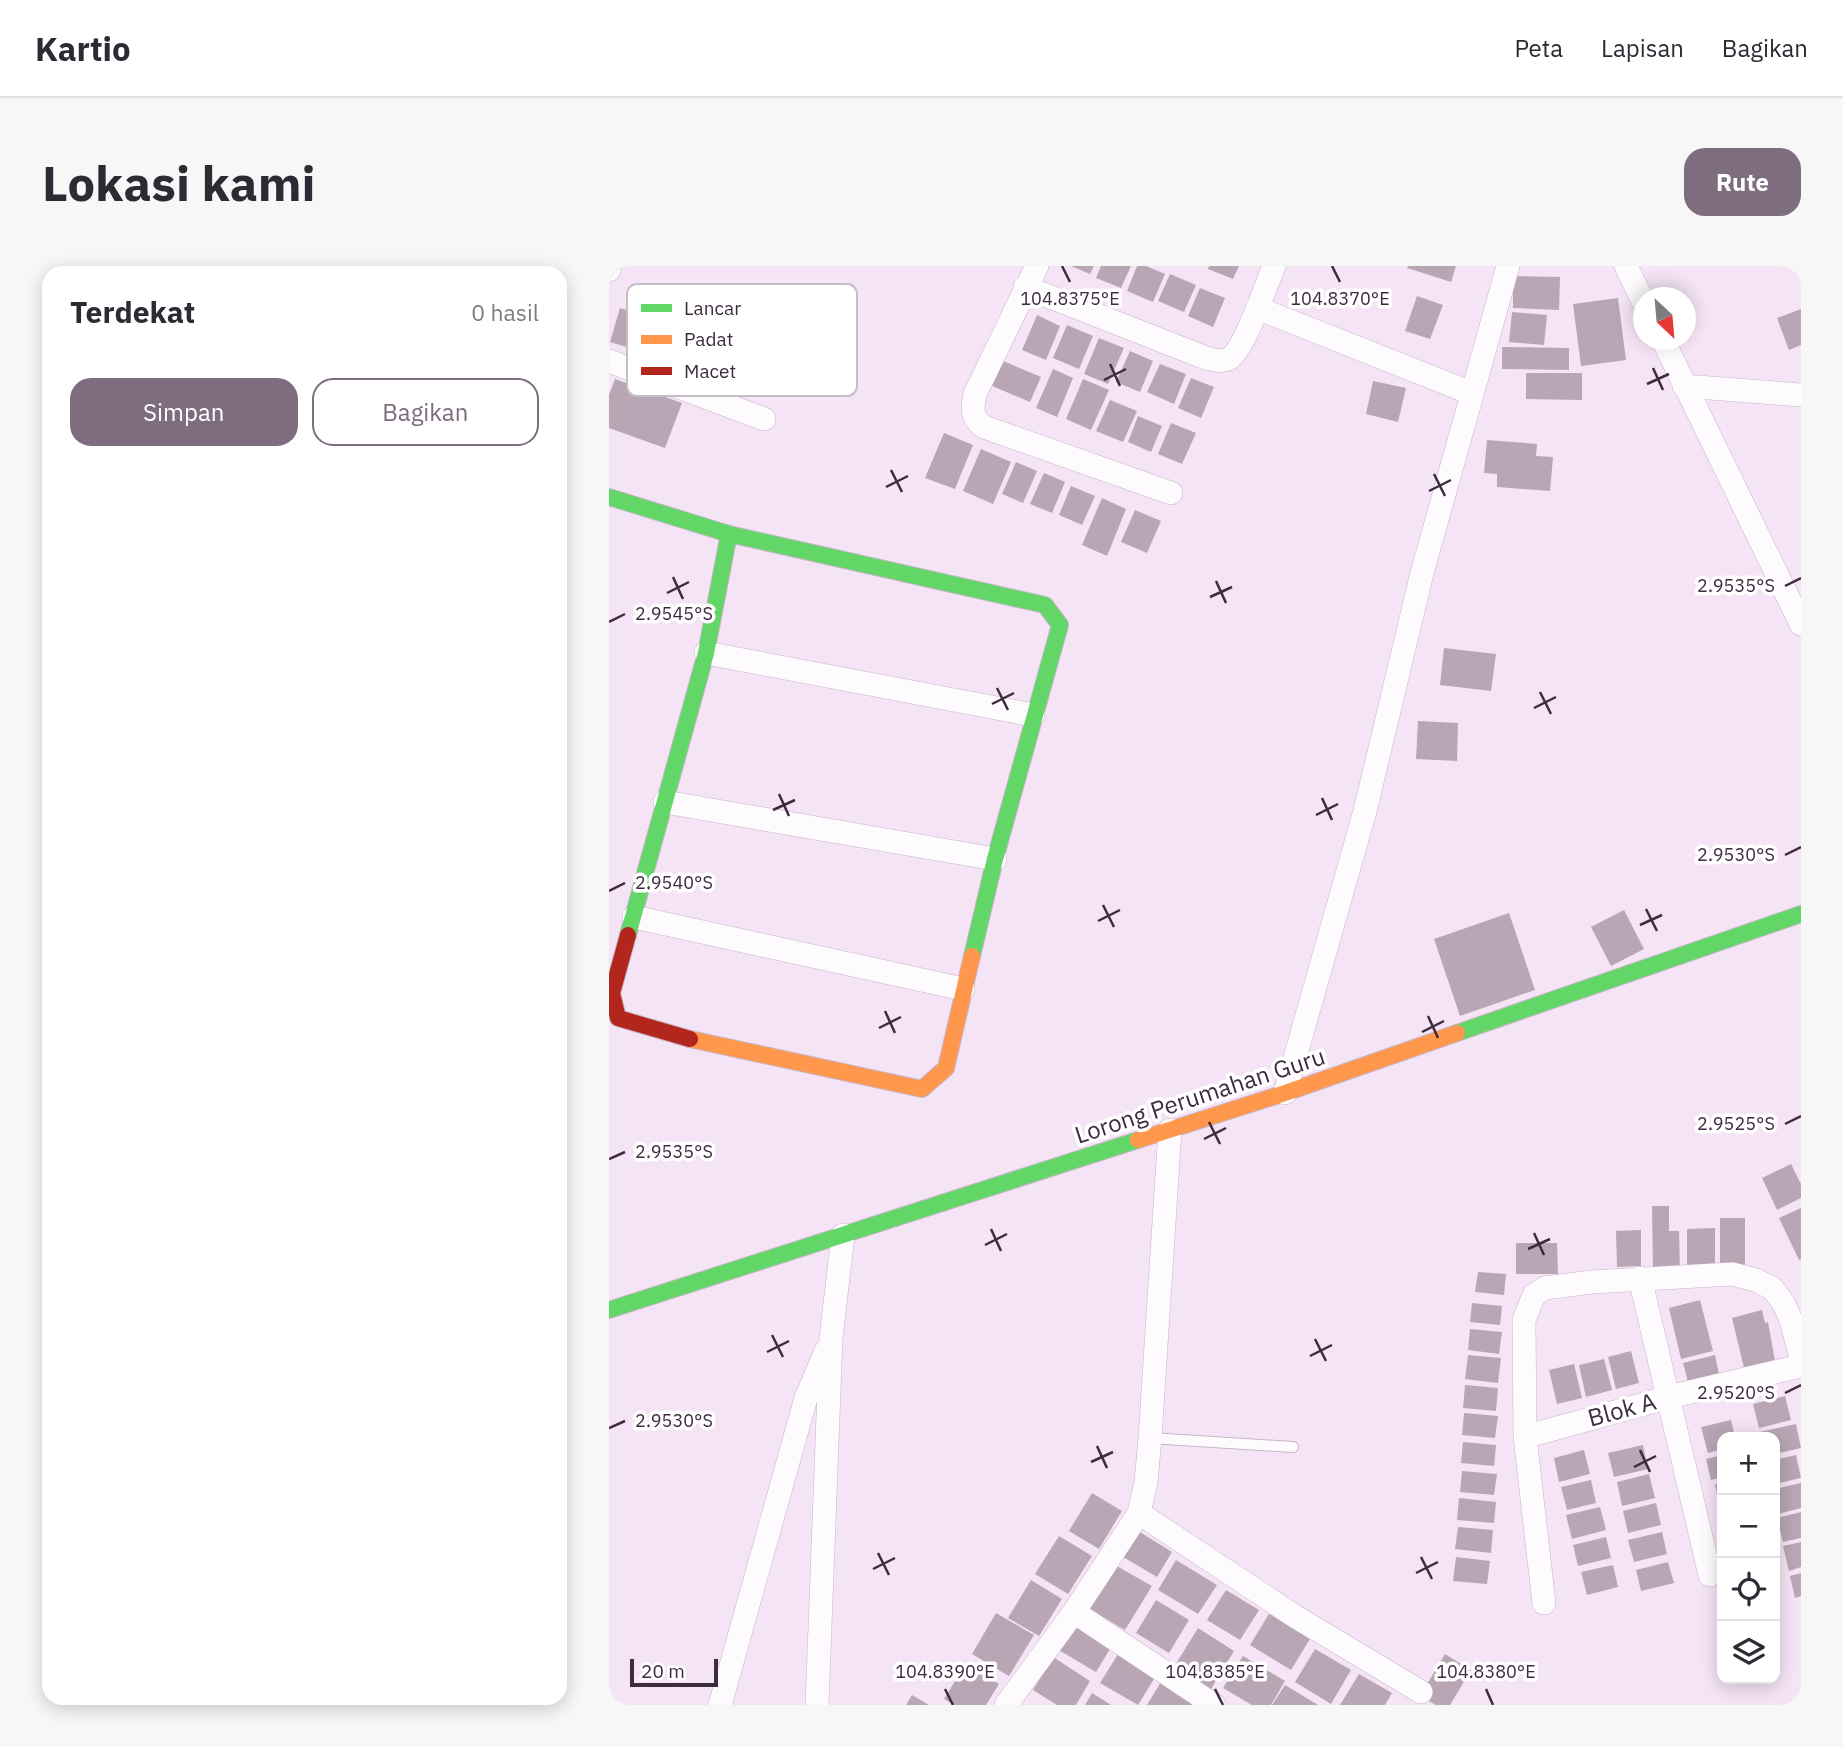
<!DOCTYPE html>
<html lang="id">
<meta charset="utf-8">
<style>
:root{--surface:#fff;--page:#f7f7f7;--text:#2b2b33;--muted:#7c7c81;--line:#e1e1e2;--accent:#7e6c7f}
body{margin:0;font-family:"IBM Plex Sans",sans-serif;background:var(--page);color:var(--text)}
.controls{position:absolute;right:21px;bottom:21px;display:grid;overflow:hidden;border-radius:14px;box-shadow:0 4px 18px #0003}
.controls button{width:63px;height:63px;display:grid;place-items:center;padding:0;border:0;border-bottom:2px solid var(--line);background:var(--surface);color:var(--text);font:35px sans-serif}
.compass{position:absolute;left:1024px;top:21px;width:63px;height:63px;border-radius:50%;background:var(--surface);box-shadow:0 4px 18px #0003;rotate:154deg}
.scale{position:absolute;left:21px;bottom:18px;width:88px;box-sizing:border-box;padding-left:7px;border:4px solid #3e2b3f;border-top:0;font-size:19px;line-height:24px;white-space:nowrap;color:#3e2b3f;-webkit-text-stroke:5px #fff;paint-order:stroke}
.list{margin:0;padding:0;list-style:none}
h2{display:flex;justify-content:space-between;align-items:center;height:91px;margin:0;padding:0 28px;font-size:30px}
h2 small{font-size:23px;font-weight:400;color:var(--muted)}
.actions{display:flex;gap:14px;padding:21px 28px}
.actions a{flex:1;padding:16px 0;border:2px solid var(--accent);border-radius:21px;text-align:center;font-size:24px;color:var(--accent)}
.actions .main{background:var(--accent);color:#fff}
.icon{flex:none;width:38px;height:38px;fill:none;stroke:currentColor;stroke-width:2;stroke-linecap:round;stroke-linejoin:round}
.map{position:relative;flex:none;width:1192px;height:1439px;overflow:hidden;border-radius:21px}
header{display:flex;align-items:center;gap:42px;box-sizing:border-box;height:98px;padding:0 35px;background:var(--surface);border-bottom:2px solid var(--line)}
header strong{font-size:33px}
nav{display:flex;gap:38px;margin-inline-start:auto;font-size:24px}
.intro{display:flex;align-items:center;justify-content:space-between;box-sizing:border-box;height:168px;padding:0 42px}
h1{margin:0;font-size:49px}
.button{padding:18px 32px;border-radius:21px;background:var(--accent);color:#fff;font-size:24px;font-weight:700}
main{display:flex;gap:42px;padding:0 42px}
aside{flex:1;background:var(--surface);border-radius:21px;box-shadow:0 4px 18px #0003}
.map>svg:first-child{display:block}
.building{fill:#b8a6b4}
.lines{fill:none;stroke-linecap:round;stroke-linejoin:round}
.lane-casing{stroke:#c7b6c7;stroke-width:12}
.street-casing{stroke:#c7b6c7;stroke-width:24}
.fast-casing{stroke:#c7b6c7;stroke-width:18}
.slow-casing{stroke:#c7b6c7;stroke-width:18}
.jam-casing{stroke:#c7b6c7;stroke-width:18}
.lane{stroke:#fefbfe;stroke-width:10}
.street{stroke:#fefbfe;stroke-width:23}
.fast{stroke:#63d668;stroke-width:16}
.slow{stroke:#ff974d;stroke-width:16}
.jam{stroke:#b3261e;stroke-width:16}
.ticks{fill:none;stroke:#3e2b3f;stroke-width:2.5}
.labels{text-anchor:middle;stroke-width:7;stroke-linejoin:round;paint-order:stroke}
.street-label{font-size:24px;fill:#3e2b3f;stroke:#fff}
.key{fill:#fff;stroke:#c5bfc5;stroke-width:2}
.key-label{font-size:19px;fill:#3e2b3f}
.ticks-label{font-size:18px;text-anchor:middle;fill:#3e2b3f;stroke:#fff;stroke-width:7;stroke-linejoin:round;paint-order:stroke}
</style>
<header>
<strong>Kartio</strong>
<nav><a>Peta</a><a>Lapisan</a><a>Bagikan</a></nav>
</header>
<div class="intro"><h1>Lokasi kami</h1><a class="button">Rute</a></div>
<main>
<aside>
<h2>Terdekat<small>0 hasil</small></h2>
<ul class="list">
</ul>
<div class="actions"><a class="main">Simpan</a><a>Bagikan</a></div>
</aside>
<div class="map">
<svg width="1192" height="1439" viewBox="0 0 1192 1439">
<rect width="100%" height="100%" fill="#f5e4f5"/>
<!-- building -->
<path class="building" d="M462,0H485L481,8Z
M492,0H522L512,22L487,12Z
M528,0H537L556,8L544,36L518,25Z
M600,0H630L624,13L599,3Z
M799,0H847L842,16L798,2Z
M561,8L587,19L575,46L549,35Z
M904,10L951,11L950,44L904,42Z
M591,22L616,32L604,61L579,50Z
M808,30L834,39L821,73L796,65Z
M1009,32L1017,94L972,100L964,38Z
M11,42L64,57L54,92L1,76Z
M1192,43V79L1180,84L1168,52Z
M903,46L938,49L935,79L900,76Z
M428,49L451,60L437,94L413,84Z
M458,59L484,70L470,103L444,92Z
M490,72L515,82L499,118L475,108Z
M893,81L960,82V104L893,103Z
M521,85L544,95L531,126L507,116Z
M392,94L432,111L421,136L381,119Z
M551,98L577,108L565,138L538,126Z
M444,103L464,112L448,151L427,142Z
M917,107H973V134L917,133Z
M582,112L605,121L592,152L569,142Z
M6,113L73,137L56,182L0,162V129Z
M474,113L500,124L482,164L457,153Z
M764,115L797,122L789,156L757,148Z
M501,134L528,145L514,176L487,165Z
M529,150L553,160L542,186L519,176Z
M562,157L587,167L573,198L549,188Z
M335,167L364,179L346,223L316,212Z
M878,174L928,178L927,190L944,191L941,225L888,221V208L875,207Z
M372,183L402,196L384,238L354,225Z
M407,196L428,205L414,237L393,228Z
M435,207L456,216L443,247L421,238Z
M462,220L486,230L473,259L450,249Z
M493,232L517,243L498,290L473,279Z
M526,244L552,255L538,287L512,276Z
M835,382L887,388L882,425L831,419Z
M809,455L849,457L848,495L807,493Z
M1015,644L1035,683L1002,700L982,661Z
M900,647L926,724L851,750L825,673Z
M1182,898L1192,918V932L1168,944L1153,912Z
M1043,940H1060V965H1070L1071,1005H1044Z
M1192,942V993L1190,994L1170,952Z
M1111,952H1136V1005L1111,1006Z
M1106,962V1004L1078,1005V963Z
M1032,964V1000L1008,1001L1007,965Z
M907,977H948L949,1008H907Z
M869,1006L897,1008L895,1029L866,1026Z
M1091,1034L1104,1085L1072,1093L1060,1042Z
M863,1037L893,1040L891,1059L861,1056Z
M1153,1044L1156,1057L1159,1056L1166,1095L1135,1102L1123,1052Z
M861,1063L893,1066L890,1088L859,1084Z
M1022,1085L1030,1117L1007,1123L999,1091Z
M859,1089L892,1092L889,1117L856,1113Z
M1106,1089L1111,1113L1080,1120L1074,1097Z
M995,1093L1003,1124L977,1131L970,1099Z
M965,1098L973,1132L948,1138L940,1104Z
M856,1119L889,1122L887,1145L854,1142Z
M1176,1130L1182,1154L1150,1162L1144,1138Z
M855,1147L889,1150L886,1172L853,1169Z
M1122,1154L1126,1171H1113V1183L1099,1187L1092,1161Z
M1187,1158L1192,1182L1166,1188V1171H1142L1141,1168Z
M854,1176L887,1179L885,1200L852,1197Z
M1034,1179L1039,1203L1005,1211L999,1187Z
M975,1184L981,1208L950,1216L945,1192Z
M1113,1189V1211L1102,1214L1097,1193Z
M1187,1189L1192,1212L1166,1218V1194Z
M853,1205L888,1208L885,1229L851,1226Z
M1040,1208L1046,1232L1013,1240L1008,1216Z
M982,1214L987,1237L958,1244L952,1221Z
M1113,1217V1244H1112L1106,1219Z
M1192,1217V1242L1169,1248L1166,1223Z
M483,1227L513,1245L490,1283L460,1265Z
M850,1232L887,1236L885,1257L848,1254Z
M1047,1237L1052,1259L1019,1267L1014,1245Z
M991,1241L997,1264L963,1273L957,1249Z
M1192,1246V1272L1174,1276L1168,1252Z
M849,1261L884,1264L882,1287L846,1283Z
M529,1265L563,1286L548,1311L514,1291Z
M1053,1266L1058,1288L1025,1296L1019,1274Z
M450,1270L483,1290L459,1328L426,1308Z
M997,1271L1002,1292L969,1300L964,1279Z
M1192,1276V1301L1180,1305L1174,1280Z
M847,1291L881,1295L878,1318L844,1315Z
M567,1294L608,1319L589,1348L549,1324Z
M1059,1296L1065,1317L1032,1325L1027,1304Z
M506,1299L543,1320L516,1364L479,1342Z
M1004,1299L1009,1321L978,1329L972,1306Z
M1192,1307V1330L1186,1332L1181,1310Z
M422,1314L453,1333L430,1370L399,1352Z
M617,1324L650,1344L631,1374L598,1354Z
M547,1334L580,1354L560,1387L527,1367Z
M387,1347L425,1369L400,1410L363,1388Z
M660,1348L701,1373L682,1404L641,1379Z
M465,1355L504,1378L487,1406L448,1383Z
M589,1362L625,1385L602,1423L565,1401Z
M706,1383L742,1404L722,1438L686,1416Z
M511,1385L548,1408L529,1439L491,1417Z
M836,1388L862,1404L841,1439H827L811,1430Z
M634,1390L676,1415L662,1439H643L614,1422Z
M444,1391L481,1415L467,1439H448L424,1424Z
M357,1397L390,1418L377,1439H345L335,1433Z
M750,1408L783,1427L776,1439H731Z
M553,1414L589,1439H538Z
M676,1419L709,1439H663Z
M483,1427L502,1439H476Z
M303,1429L320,1439H297Z"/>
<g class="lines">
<defs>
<path id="lane" d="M541,1172L684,1181"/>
<path id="street" d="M428,0L366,128C363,142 362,152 375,161L562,227
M1017,0L1034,35
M0,4L1,0
M416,21L597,92C604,94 612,96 619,93C634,87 658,17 665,0
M648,42L862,127
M1054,74L1192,358
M0,95L155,153
M1075,120L1192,129
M97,387L424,449
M56,536L386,593
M25,651L354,723
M676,827L756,545L813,307L899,0
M1031,1012L1101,1309
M916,1171L1060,1131L1192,1100
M530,1247L687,1351L812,1426
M935,1337L916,1171L915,1054L925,1029L936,1022L983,1016L1123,1008L1147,1014L1164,1023L1175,1038L1182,1054L1192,1091
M465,1346L605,1439
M111,1439L197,1132L217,1085
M208,1439L222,1072L234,969
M397,1439L465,1346L530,1247L537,1216L541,1172L561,864"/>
<path id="fast" d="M0,231L120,268L436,339L451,359L386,593L363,690
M19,669L97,387L120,268
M848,767L1192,648
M0,1044L529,874"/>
<path id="slow" d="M81,773L313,823L337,802L363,690
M529,874L676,827L848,767"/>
<path id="jam" d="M19,669L3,727L9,752L81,773"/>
</defs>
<!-- lane casing -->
<use href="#lane" class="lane-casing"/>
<!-- street casing -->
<use href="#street" class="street-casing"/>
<!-- fast casing -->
<use href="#fast" class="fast-casing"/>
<!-- slow casing -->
<use href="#slow" class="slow-casing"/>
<!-- jam casing -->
<use href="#jam" class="jam-casing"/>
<!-- lane -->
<use href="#lane" class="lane"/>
<!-- street -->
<use href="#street" class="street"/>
<!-- fast -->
<use href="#fast" class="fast"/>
<!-- slow -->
<use href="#slow" class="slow"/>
<!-- jam -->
<use href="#jam" class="jam"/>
</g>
<!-- ticks -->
<path class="ticks" d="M453,0L461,16M723,0L731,16M501,98L511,120M1044,102L1054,124M495,114L517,103M1038,118L1060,108M282,204L293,226M825,208L836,230M277,221L299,210M820,225L842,214M64,311L74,333M607,315L617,337M1176,320L1192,312M58,327L80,316M601,331L623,321M0,356L16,348M388,422L399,444M931,426L942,448M383,438L405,427M925,442L947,431M170,528L180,550M713,532L723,554M164,544L186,534M707,549L729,538M1176,589L1192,581M0,625L16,617M494,639L505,661M1037,643L1048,665M489,655L511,644M1031,659L1053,649M276,745L286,767M819,750L829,772M270,762L292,751M813,766L835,755M600,856L611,878M1176,858L1192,850M595,873L617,862M0,893L16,886M382,963L392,985M925,967L935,989M376,979L398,968M919,983L941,973M163,1069L174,1091M706,1073L717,1095M158,1086L180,1075M701,1090L723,1079M1176,1127L1192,1119M0,1162L16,1155M488,1180L498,1202M1031,1184L1041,1206M482,1196L504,1186M1025,1201L1047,1190M269,1287L280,1309M812,1291L823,1313M264,1303L286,1292M807,1307L829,1296M336,1423L344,1439M606,1423L614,1439M877,1423L884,1439"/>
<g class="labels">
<!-- street labels -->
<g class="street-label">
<text transform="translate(591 830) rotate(-18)" y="8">Lorong Perumahan Guru</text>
<text transform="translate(1013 1144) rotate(-15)" y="8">Blok A</text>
</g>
</g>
<!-- legend -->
<rect x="18" y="18" width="230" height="112" rx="10" class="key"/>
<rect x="32" y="38" width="31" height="8" fill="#63d668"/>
<rect x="32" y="69" width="31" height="9" fill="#ff974d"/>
<rect x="32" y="101" width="31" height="8" fill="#b3261e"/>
<g class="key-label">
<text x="75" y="49">Lancar</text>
<text x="75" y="80">Padat</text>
<text x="75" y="112">Macet</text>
</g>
<g class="ticks-label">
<text x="731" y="39">104.8370°E</text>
<text x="461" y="39">104.8375°E</text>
<text x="1127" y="326">2.9535°S</text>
<text x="65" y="354">2.9545°S</text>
<text x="1127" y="595">2.9530°S</text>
<text x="65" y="623">2.9540°S</text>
<text x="1127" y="864">2.9525°S</text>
<text x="65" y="892">2.9535°S</text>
<text x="1127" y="1133">2.9520°S</text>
<text x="65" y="1161">2.9530°S</text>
<text x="336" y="1412">104.8390°E</text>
<text x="606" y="1412">104.8385°E</text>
<text x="877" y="1412">104.8380°E</text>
</g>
</svg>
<div class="controls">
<button>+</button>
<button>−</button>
<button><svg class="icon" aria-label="locate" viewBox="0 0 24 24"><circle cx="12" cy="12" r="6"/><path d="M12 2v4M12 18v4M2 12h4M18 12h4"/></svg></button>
<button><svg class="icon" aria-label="layers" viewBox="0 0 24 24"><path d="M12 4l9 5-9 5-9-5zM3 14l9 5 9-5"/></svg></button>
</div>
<svg class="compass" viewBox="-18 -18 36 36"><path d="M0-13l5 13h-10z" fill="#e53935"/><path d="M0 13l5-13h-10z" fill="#7c7c81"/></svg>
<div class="scale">20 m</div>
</div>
</main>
